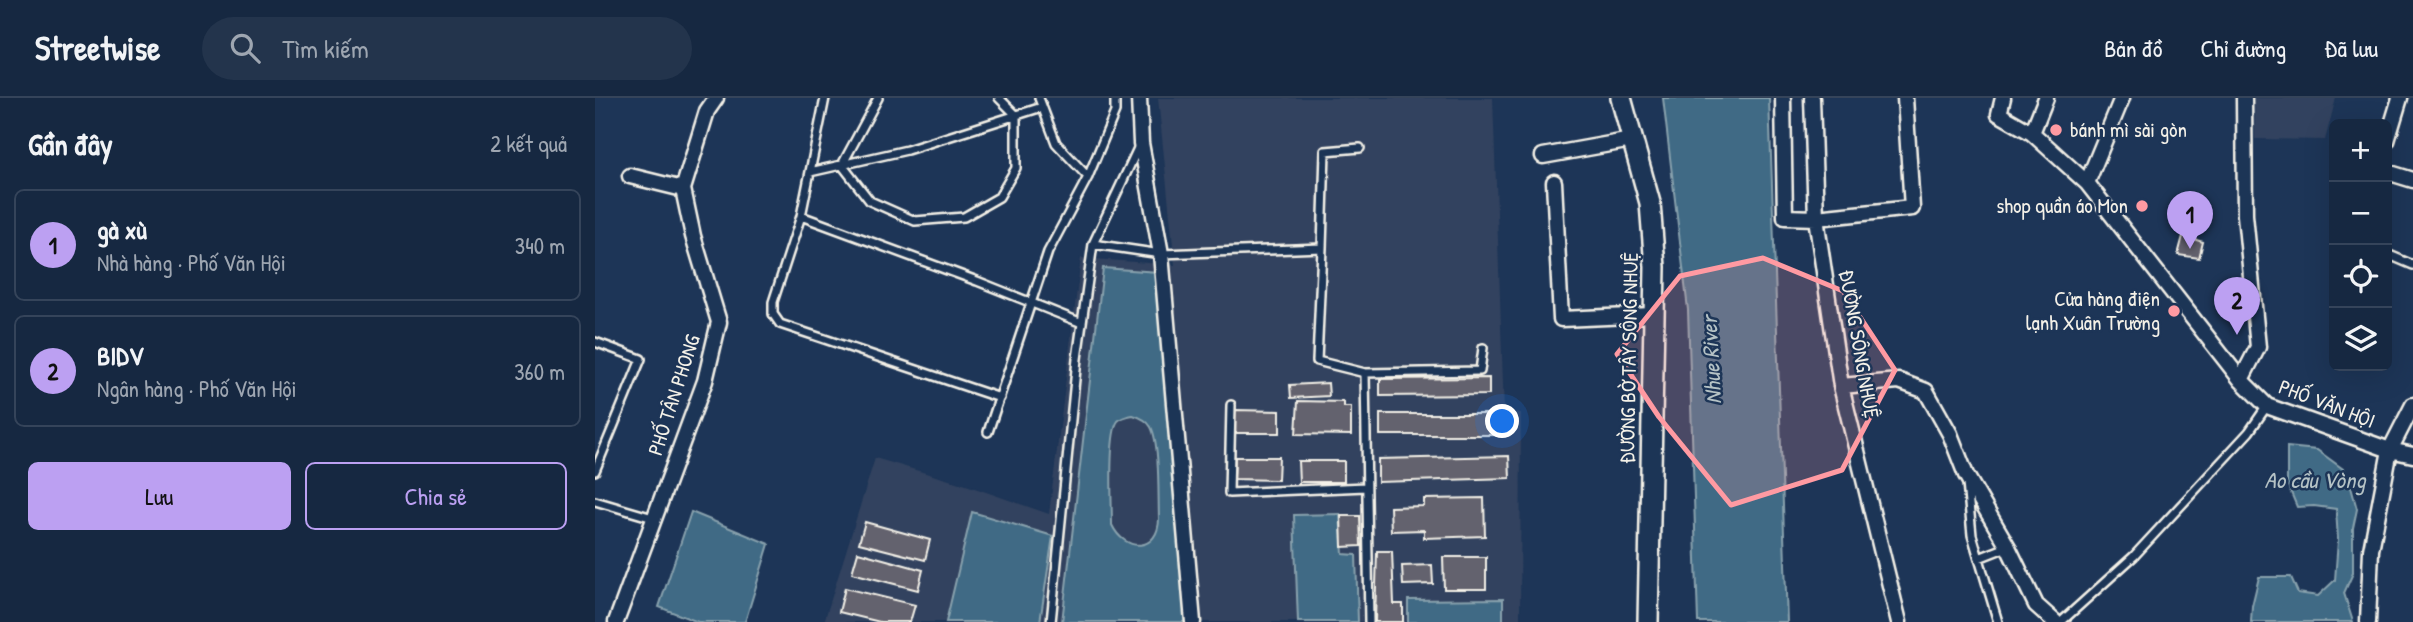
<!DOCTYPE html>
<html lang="vi">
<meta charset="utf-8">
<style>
:root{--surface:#162841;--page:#23344c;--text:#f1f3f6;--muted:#9ea6b1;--line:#35445a;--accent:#bca0f2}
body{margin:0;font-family:"Patrick Hand",sans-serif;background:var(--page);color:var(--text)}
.controls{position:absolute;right:21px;top:21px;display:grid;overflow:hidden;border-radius:10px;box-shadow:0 7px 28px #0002}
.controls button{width:63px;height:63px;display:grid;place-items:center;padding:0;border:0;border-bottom:2px solid var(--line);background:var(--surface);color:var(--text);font:35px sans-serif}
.you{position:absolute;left:908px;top:324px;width:24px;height:24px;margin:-18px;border:5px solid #fff;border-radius:50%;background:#1a73e8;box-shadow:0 0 0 10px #1a73e833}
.badge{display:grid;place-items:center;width:46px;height:46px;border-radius:50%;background:var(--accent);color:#111;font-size:23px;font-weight:700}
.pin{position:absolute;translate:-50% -58px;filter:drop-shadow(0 2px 4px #0008)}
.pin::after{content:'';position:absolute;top:37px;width:24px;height:21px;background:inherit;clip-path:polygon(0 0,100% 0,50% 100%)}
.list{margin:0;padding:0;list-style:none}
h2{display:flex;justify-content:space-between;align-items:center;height:91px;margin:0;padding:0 28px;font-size:30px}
h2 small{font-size:23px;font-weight:400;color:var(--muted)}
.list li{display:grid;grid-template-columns:46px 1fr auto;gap:21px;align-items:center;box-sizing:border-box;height:112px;margin:0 14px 14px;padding:0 14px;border:2px solid var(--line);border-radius:10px}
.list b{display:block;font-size:26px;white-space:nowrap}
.list p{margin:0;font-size:23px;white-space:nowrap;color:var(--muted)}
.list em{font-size:23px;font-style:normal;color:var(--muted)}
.actions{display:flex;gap:14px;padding:21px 28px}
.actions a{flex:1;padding:16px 0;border:2px solid var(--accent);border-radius:10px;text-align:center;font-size:24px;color:var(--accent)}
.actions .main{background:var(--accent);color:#111}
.icon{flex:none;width:38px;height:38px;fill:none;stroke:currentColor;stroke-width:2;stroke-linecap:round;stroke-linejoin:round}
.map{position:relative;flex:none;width:1818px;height:524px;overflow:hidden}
header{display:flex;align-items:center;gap:42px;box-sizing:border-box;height:98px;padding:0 35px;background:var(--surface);border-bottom:2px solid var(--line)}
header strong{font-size:33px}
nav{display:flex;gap:38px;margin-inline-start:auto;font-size:24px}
.search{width:490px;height:63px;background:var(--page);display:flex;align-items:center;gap:18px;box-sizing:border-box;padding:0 24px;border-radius:38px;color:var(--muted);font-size:26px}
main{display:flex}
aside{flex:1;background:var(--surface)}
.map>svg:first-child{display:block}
.built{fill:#32425e}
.water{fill:#406b85;stroke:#88a1ad;stroke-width:2;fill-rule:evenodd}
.building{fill:#64626e;stroke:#f4f1e8;stroke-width:2}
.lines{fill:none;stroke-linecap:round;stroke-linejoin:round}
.lane-casing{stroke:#f4f1e8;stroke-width:12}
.street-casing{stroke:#f4f1e8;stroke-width:19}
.secondary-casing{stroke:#f4f1e8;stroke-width:24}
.lane{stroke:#1d3557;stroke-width:7}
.street{stroke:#1d3557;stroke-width:14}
.secondary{stroke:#1d3557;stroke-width:19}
.marked{fill:#ff9aa2;fill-opacity:0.2;stroke:#ff9aa2;stroke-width:5;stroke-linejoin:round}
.poi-dot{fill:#ff9aa2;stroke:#1d3557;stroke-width:2.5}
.labels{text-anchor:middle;stroke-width:5;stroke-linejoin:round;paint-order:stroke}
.poi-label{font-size:21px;fill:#f4f1e8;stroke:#1d3557;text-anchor:end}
.street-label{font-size:21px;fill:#f4f1e8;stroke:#1d3557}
.water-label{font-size:23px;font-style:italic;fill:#b5c2c5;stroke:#1d3557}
</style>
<header>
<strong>Streetwise</strong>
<div class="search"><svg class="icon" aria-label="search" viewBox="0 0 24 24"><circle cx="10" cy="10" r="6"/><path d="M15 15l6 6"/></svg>Tìm kiếm</div>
<nav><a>Bản đồ</a><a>Chỉ đường</a><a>Đã lưu</a></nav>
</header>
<main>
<aside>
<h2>Gần đây<small>2 kết quả</small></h2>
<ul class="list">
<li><span class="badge">1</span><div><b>gà xù</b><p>Nhà hàng · Phố Văn Hội</p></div><em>340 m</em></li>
<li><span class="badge">2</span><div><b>BIDV</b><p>Ngân hàng · Phố Văn Hội</p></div><em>360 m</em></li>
</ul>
<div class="actions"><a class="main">Lưu</a><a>Chia sẻ</a></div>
</aside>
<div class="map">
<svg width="1818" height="524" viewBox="0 0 1818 524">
<rect width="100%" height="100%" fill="#1d3557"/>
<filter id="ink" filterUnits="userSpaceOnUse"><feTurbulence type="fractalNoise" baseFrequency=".0143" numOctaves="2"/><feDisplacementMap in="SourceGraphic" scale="14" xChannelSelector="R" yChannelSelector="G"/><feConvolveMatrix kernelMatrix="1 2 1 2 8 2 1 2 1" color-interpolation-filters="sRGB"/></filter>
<g filter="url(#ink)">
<!-- built -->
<path class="built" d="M563,0H898L909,314L926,315L925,524H229L280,360L371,387L454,416L486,160L580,167Z
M1659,0H1741L1730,42L1660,41Z"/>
<!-- water -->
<path class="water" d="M1068,0H1174L1192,524H1103L1093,212Z
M508,170L563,174L590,524H467ZM538,317C545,319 552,322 556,329C565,346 563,399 564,420C564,454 530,455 517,427C517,407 513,336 523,323C527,319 532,318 538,317Z
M1692,349L1722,352L1748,371L1756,389L1762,411L1758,430V475L1749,495L1758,524H1656L1657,508L1664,479H1696L1703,495L1723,498L1740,482L1743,442L1741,411L1719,408L1702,409L1692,385Z
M96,414L174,446L150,524H103L64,509Z
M377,414L458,438L445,524H351Z
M745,416L748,456L761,457L763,524H703L699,417Z
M908,501V524H813V502Z"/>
<!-- building -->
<path class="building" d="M1588,138L1608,144L1604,160L1583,157Z
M894,280V297L785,298V281Z
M733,285L734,298L696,300L695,287Z
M703,303L749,304V309H756V337L701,336Z
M640,312L685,313V335H639Z
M785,316H914V337H785Z
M914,358L915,380L783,384V361Z
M640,359H684L683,382L639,381Z
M703,363H749V384H704Z
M889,400L890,438L829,440V432L796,433L795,409L829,408V401Z
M746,418H765L766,448L747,449Z
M270,424L335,442L330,462L264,445Z
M782,453H797L799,506H808V524H780Z
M263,454L328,472L323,492L257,475Z
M848,459H891V491H849Z
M837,467L838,486L808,487L807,468Z
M250,490L320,507L315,524H285L244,514Z"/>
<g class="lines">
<defs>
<path id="lane" d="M230,0L206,118L382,183L487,225
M283,0L247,67L275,103L320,123L369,119L404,99L421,70V17L404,0
M444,0L461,45L493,79
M215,74L312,52L447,9
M206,118L178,204V216L185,226L405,300
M498,146L566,156L727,150L730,53L765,50
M727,150L722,263L770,275L885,273L888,250
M1792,156L1818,167
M0,244L46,261L0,373
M770,275L774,524
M636,307L634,395L771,389
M393,334L453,154L493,79L520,14V0
M1372,385L1377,437L1403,524
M0,403L58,420
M1384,460L1412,449
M456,524L482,261L498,146L544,48
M1466,524L1539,458L1654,334L1672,308"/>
<path id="street" d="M544,0L546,45L566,156L598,524
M1188,0L1190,119L1221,120L1317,110L1310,0
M1217,0L1221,120L1246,288L1304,524
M1408,0L1404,16L1437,35L1492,85
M1527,0L1492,85L1646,282L1672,308L1795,352L1818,357
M1437,35L1451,0
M1792,43L1805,0
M948,58L1037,42
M1792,74L1818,82
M35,78L88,91
M959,84L966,221L1058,217
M1646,282L1663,249L1650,117L1649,0
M1246,288L1304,283L1331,293L1355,336L1371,377L1413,449L1441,507L1460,524
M21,524L110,283L124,224L98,138L88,91L112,13L121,0
M1773,524L1776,452L1795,352L1818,307"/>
<path id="secondary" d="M1026,0L1055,105L1060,169L1053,524"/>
</defs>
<!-- lane casing -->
<use href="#lane" class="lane-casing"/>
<!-- street casing -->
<use href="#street" class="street-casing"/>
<!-- secondary casing -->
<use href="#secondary" class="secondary-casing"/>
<!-- lane -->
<use href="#lane" class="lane"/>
<!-- street -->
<use href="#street" class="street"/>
<!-- secondary -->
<use href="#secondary" class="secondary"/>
</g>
</g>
<!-- marked area -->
<path class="marked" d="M1168,160L1248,193L1300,272L1247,372L1136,407L1064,319L1022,256L1085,178Z"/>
<!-- markers -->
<g class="poi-dot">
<circle cx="1461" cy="32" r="7"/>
<circle cx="1547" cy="108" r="7"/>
<circle cx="1579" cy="213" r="7"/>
</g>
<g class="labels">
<!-- poi labels -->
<g class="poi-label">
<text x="1475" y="39" text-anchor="start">bánh mì sài gòn</text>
<text x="1533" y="115">shop quần áo Mon</text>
<text x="1565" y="208">Cửa hàng điện<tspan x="1565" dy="24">lạnh Xuân Trường</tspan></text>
</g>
<!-- street labels -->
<g class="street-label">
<text transform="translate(1264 246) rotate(80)" y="7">ĐƯỜNG SÔNG NHUỆ</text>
<text transform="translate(1034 260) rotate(-89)" y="7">ĐƯỜNG BỜ TÂY SÔNG NHUỆ</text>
<text transform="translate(79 297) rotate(-72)" y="7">PHỐ TÂN PHONG</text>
<text transform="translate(1732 306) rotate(21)" y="7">PHỐ VĂN HỘI</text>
</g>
<!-- water labels -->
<g class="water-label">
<text transform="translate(1116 262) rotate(-93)" y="8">Nhue River</text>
<text x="1720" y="390">Ao cầu Vòng</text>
</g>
</g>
</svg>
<div class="controls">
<button>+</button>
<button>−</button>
<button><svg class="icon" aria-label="locate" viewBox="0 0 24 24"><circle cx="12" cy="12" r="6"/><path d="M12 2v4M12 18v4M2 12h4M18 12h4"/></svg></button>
<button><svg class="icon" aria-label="layers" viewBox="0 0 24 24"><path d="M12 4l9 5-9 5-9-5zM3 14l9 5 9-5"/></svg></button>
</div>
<div class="you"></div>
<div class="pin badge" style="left:1595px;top:151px">1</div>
<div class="pin badge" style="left:1642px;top:237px">2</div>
</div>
</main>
